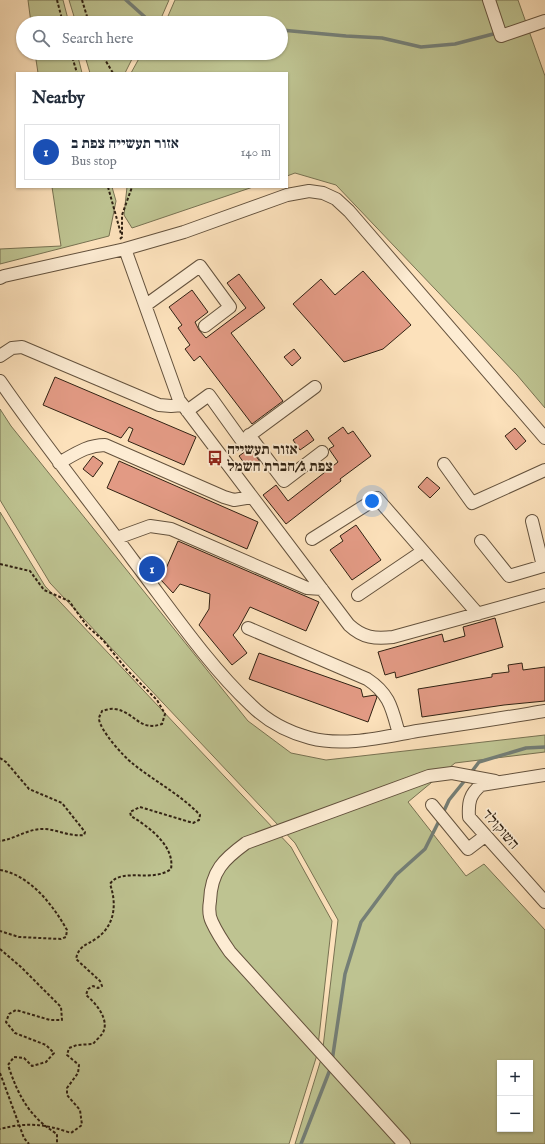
<!DOCTYPE html>
<meta charset="utf-8">
<style>
:root{--surface:#fff;--page:#f2f2f3;--text:#1f2937;--muted:#747a83;--line:#e0e1e3;--accent:#111827}
body{margin:0;font-family:"IM FELL English","Frank Ruhl Libre",serif;background:var(--page);color:var(--text)}
.controls{position:absolute;right:12px;bottom:12px;display:grid;overflow:hidden;border-radius:0px;box-shadow:0 1px 3px #0004}
.controls button{width:36px;height:36px;display:grid;place-items:center;padding:0;border:0;border-bottom:1px solid var(--line);background:var(--surface);color:var(--text);font:20px sans-serif}
.you{position:absolute;left:372px;top:501px;width:14px;height:14px;margin:-10px;border:3px solid #fff;border-radius:50%;background:#1a73e8;box-shadow:0 0 0 6px #1a73e833}
.badge{display:grid;place-items:center;width:26px;height:26px;border-radius:50%;background:var(--accent);color:#fff;font-size:13px;font-weight:700}
.pin{position:absolute;translate:-50% -50%;border:2px solid #fff;box-shadow:0 1px 4px #0006}
.list{margin:0;padding:0;list-style:none}
h2{display:flex;justify-content:space-between;align-items:center;height:52px;margin:0;padding:0 16px;font-size:17px}
h2 small{font-size:13px;font-weight:400;color:var(--muted)}
.list li{display:grid;grid-template-columns:26px 1fr auto;gap:12px;align-items:center;box-sizing:border-box;height:56px;margin:0 8px 8px;padding:0 8px;border:1px solid var(--line);border-radius:0px}
.list b{display:block;font-size:15px;white-space:nowrap}
.list p{margin:0;font-size:13px;white-space:nowrap;color:var(--muted)}
.list em{font-size:13px;font-style:normal;color:var(--muted)}
.icon{flex:none;width:22px;height:22px;fill:none;stroke:currentColor;stroke-width:2;stroke-linecap:round;stroke-linejoin:round}
.map{position:relative;flex:none;width:545px;height:1144px;overflow:hidden}
.search{position:absolute;background:var(--surface);box-shadow:0 1px 3px #0004;left:16px;top:16px;width:272px;height:44px;display:flex;align-items:center;gap:10px;box-sizing:border-box;padding:0 14px;border-radius:22px;color:var(--muted);font-size:15px}
.panel{position:absolute;background:var(--surface);box-shadow:0 1px 3px #0004;left:16px;top:72px;width:272px;height:116px;border-radius:0px}
.map>svg:first-child{display:block}
.green{fill:#bec391;stroke:#787252;fill-rule:evenodd}
.lines{fill:none;stroke-linecap:round;stroke-linejoin:round}
.stream{stroke:#747e76;stroke-width:3.5}
.building{fill:#e29a84;stroke:#312213}
.minor-casing{stroke:#64523d;stroke-width:14}
.path{stroke:#312213;stroke-width:2;stroke-dasharray:3 2;stroke-linecap:butt}
.minor{stroke:#fdecd3;stroke-width:12}
.labels{text-anchor:middle;stroke-width:3.5;stroke-linejoin:round;paint-order:stroke}
.poi-label{font-size:15px;font-weight:bold;fill:#312213;stroke:#fdecd3;text-anchor:start}
.street-label{font-size:15px;fill:#312213;stroke:#fdecd3}
</style>
<div class="map">
<svg width="545" height="1144" viewBox="0 0 545 1144">
<rect width="100%" height="100%" fill="#fce1bb"/>
<filter id="stains"><feTurbulence type="fractalNoise" baseFrequency=".005" numOctaves="4"/><feColorMatrix values="0 0 0 0 .2 0 0 0 0 .09 0 0 0 0 .02 0 0 0 .5 -.17"/></filter>
<radialGradient id="worn" r=".72"><stop offset=".6" stop-color="#630" stop-opacity="0"/><stop offset="1" stop-color="#630" stop-opacity=".3"/></radialGradient>
<!-- green -->
<path class="green" d="M28,0H63L69,23H31Z
M69,0H169L159,23H76Z
M175,0H518L545,76V408L517,375L336,185L295,173L287,176V73H131L142,53H281V23H165Z
M35,53H77L82,73H38Z
M84,53H135L125,73H90Z
M52,187H112L116,201L109,236L0,264V249L61,246Z
M127,187H253L132,228L124,215Z
M0,409L11,426L248,721L291,753L326,760L545,735V752L455,763L408,802L466,876L484,864L545,930V1144H295L322,1056L338,920L295,843L50,583L0,500ZM500,1063H530V1129H500Z
M0,512L45,586L291,847L332,921L317,1055L289,1144H0Z"/>
<g class="lines">
<!-- stream -->
<path class="stream" d="M126,0L146,18L156,23
M281,30L346,36L382,38L421,47L455,44L497,33
M470,774L479,762L526,748L545,747
M443,813L449,800L466,779
M332,1061L345,974L361,922L396,875L425,849L440,819
M301,1144L331,1067"/>
</g>
<!-- building -->
<path class="building" d="M363,271L411,325L383,349L344,362L293,304L321,279L335,295Z
M239,274L265,308L231,333L283,401L252,424L200,356L194,361L185,349L190,345L178,328L182,325L169,307L192,290L208,312L195,322L199,330L206,338L246,308L227,283Z
M294,349L301,358L292,366L284,357Z
M55,377L196,437L184,465L128,441L133,429L129,427L121,438L43,405Z
M343,427L348,434L353,431L371,456L340,479L341,481L286,524L263,495L276,485L288,501L338,462L329,449L334,446L328,438Z
M515,428L526,441L516,450L505,436Z
M307,430L314,440L300,450L293,440Z
M250,448L261,463L250,471L239,456Z
M93,456L103,463L93,477L83,469Z
M119,461L258,522L247,549L107,488Z
M427,477L440,488L430,498L418,487Z
M356,525L381,560L352,580L330,550L343,541L340,536Z
M178,541L319,602L306,631L250,607L238,629L233,635L247,653L232,665L199,625L209,609L210,594L180,584L173,593L161,580Z
M495,618L503,647L396,678L395,672L385,675L378,652L442,634L444,642L465,636L463,627Z
M259,653L361,689L363,697L375,695L377,697L368,722L249,679Z
M522,663L523,670L545,667V701L504,705L422,717L418,689L492,677V674L509,672L508,665Z"/>
<g class="lines">
<defs>
<path id="minor" d="M489,0L501,36L545,21
M125,249L179,400L349,625C363,638 375,639 393,637L545,595
M0,278L4,276L125,249L184,232L287,195L309,191L323,193L336,199L349,211L545,438
M146,305L200,266L230,307L205,326
M0,356L12,348L22,347L159,405L171,406L183,405
M0,381C42,442 89,500 133,560C169,607 208,665 251,705C267,721 288,732 310,738C344,747 383,737 417,731C460,725 502,718 545,711
M187,411L209,395L242,441L315,387
M249,435L284,481L322,452
M59,463C75,454 87,445 105,445L224,497L234,500L252,497
M444,464L472,503L545,470
M117,538L150,526L171,529L307,588L322,589
M312,539L377,498L478,614
M481,541L509,576L543,566L532,521
M358,595L423,551
M248,628L367,679C390,694 392,709 399,734
M545,775L481,785C470,794 468,802 469,817L545,902
M432,805L468,849L485,836
M404,1144L230,952C223,942 217,933 212,922C209,916 209,907 210,901C211,871 224,859 246,843L429,776L452,773L495,781"/>
</defs>
<!-- minor casing -->
<use href="#minor" class="minor-casing"/>
<!-- path -->
<path class="path" d="M57,0L63,23
M82,0L89,23
M71,53L77,73
M101,53L113,73
M108,187L121,234
M120,239L122,237V215L132,187
M0,564L30,571L44,590L69,601L87,626L103,640L127,670L157,700L165,714L162,724C139,732 135,712 115,709C111,708 106,710 102,711C101,714 99,716 99,719C100,730 123,756 132,763C154,781 180,794 200,815L199,820L193,823L140,807L130,812L131,816C149,827 175,846 171,869C153,883 121,867 110,884C117,904 115,925 97,938C86,946 79,945 76,959L100,981L102,986L98,988L93,986L88,989L86,995C96,1003 111,1021 102,1034C100,1037 96,1040 93,1044L77,1045L69,1048L67,1055L79,1065L78,1073L67,1088V1095L80,1110L82,1125L71,1133C45,1124 27,1122 0,1129
M0,758L6,762L29,789L62,803L85,832L84,835C69,837 57,829 43,829C27,829 15,839 0,841
M0,870C30,875 53,905 67,930L66,937L61,939L19,937L0,931
M0,949L21,967L61,1007L62,1020H50L16,1010L9,1014L6,1022L15,1033L46,1045L54,1053L46,1062L32,1066L24,1058L14,1057L8,1065C18,1095 29,1117 57,1134V1144
M0,1073L24,1138L29,1144"/>
<!-- minor -->
<use href="#minor" class="minor"/>
</g>
<!-- icons -->
<defs>
<symbol id="bus-bare" viewBox="-9 -9 18 18"><path d="M-5-6H5V4H4V6H2V4H-2V6H-4V4H-5ZM-3.5-4V0h7V-4ZM-3.5 1.2v1.5H-2V1.2ZM2 1.2v1.5H3.5V1.2Z" fill="#8f2418" stroke="#fdecd3" stroke-width="2.5" paint-order="stroke"/></symbol>
</defs>
<g fill-rule="evenodd">
<use href="#bus-bare" x="204" y="447" width="22" height="22"/>
</g>
<g class="labels">
<!-- poi labels -->
<g class="poi-label">
<text x="227" y="454">אזור תעשייה<tspan x="227" dy="17">צפת ג/חברת חשמל</tspan></text>
</g>
<!-- street labels -->
<g class="street-label">
<text transform="translate(501 829) rotate(49)" y="5">השוקולד</text>
</g>
</g>
<rect width="100%" height="100%" filter="url(#stains)"/>
<rect width="100%" height="100%" fill="url(#worn)"/>
</svg>
<div class="controls">
<button>+</button>
<button>−</button>
</div>
<div class="you"></div>
<div class="pin badge" style="left:152px;top:569px;background:#1a4fb4">1</div>
<div class="search"><svg class="icon" aria-label="search" viewBox="0 0 24 24"><circle cx="10" cy="10" r="6"/><path d="M15 15l6 6"/></svg>Search here</div>
<section class="panel">
<h2>Nearby<small></small></h2>
<ul class="list">
<li><span class="badge" style="background:#1a4fb4">1</span><div><b>אזור תעשייה צפת ב</b><p>Bus stop</p></div><em>140 m</em></li>
</ul>
</section>
</div>
